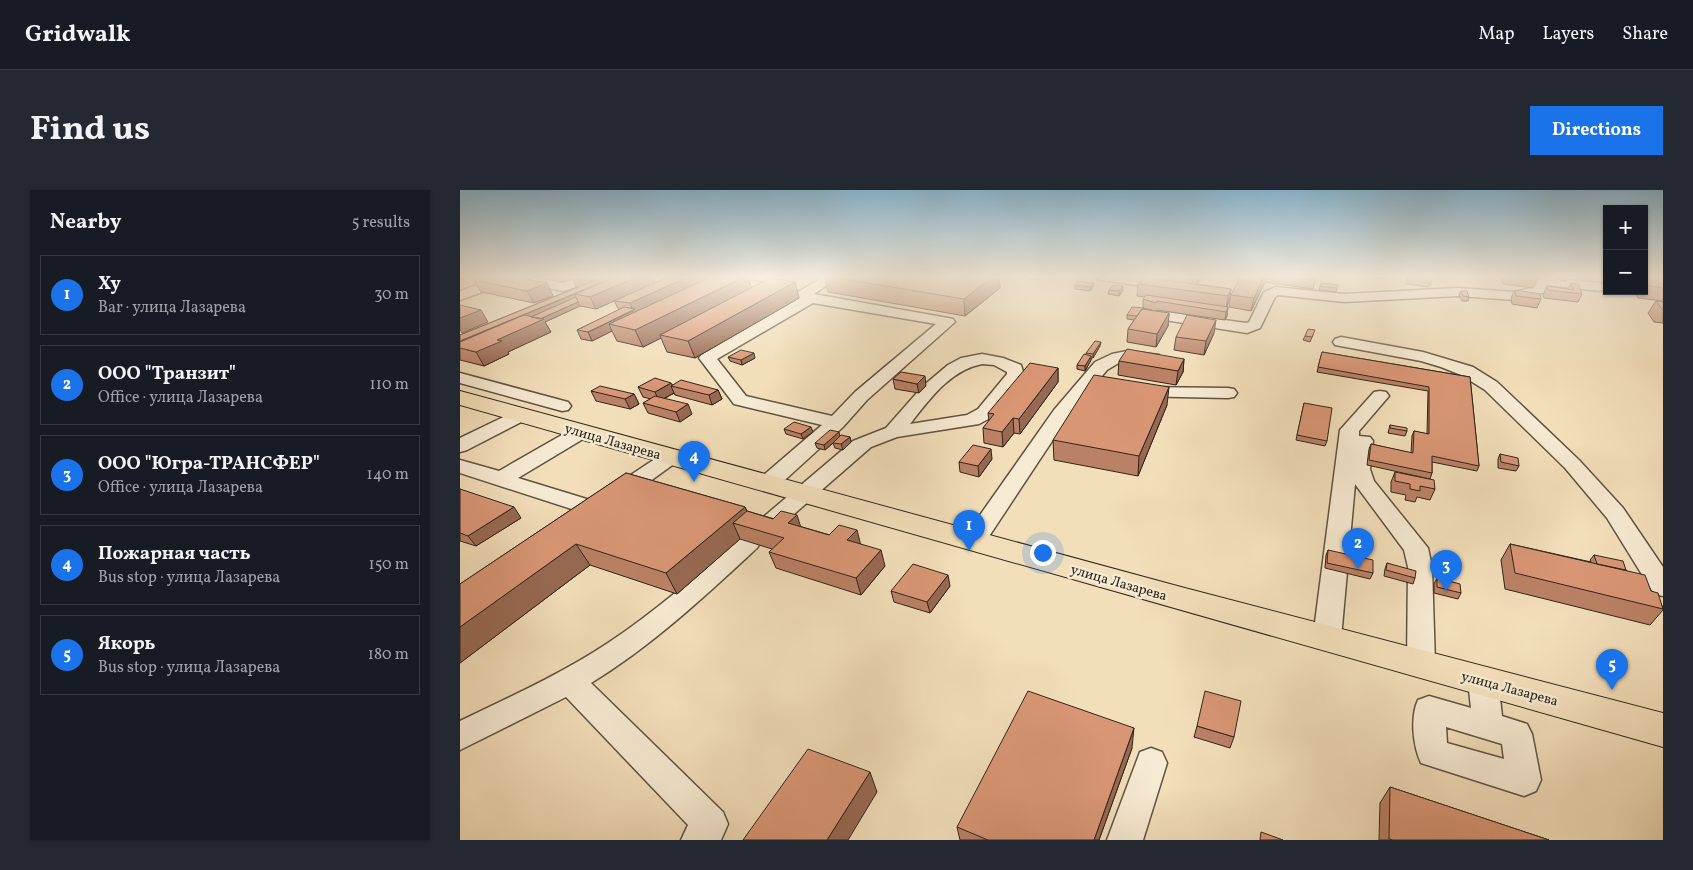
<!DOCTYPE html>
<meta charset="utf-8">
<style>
:root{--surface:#171b24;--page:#242831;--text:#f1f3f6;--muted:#9ea1a6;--line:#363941;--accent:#1a73e8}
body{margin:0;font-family:Vollkorn,serif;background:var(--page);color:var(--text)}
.controls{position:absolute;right:15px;top:15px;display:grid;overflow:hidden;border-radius:0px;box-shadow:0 1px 4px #0004}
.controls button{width:45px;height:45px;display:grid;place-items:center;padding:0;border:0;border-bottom:1px solid var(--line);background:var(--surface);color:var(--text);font:25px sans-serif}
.you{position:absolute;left:582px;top:362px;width:18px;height:18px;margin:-12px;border:4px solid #fff;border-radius:50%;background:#1a73e8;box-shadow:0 0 0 8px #1a73e833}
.badge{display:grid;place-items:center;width:32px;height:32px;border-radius:50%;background:var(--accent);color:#fff;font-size:16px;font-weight:700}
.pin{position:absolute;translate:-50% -41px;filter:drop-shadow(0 1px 2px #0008)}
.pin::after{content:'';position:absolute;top:26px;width:18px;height:15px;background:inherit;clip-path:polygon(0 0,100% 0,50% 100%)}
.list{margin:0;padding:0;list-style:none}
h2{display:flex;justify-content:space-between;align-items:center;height:65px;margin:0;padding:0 20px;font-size:21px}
h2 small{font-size:16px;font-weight:400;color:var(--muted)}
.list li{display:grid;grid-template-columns:32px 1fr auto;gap:15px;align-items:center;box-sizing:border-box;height:80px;margin:0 10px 10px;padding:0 10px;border:1px solid var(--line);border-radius:0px}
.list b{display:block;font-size:19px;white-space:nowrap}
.list p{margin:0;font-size:16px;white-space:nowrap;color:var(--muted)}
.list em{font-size:16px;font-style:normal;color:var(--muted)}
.map{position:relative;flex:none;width:1203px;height:650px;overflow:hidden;border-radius:0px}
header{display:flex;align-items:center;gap:30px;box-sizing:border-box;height:70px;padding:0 25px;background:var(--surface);border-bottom:1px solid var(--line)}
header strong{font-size:24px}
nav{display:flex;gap:28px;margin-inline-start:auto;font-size:18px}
.intro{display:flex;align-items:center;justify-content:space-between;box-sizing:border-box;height:120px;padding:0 30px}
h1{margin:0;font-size:35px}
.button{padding:12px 22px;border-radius:0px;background:var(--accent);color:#fff;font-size:18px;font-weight:700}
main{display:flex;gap:30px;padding:0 30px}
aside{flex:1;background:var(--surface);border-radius:0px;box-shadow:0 1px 4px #0004}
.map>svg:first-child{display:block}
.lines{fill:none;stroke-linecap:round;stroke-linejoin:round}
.minor-casing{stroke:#605343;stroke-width:3}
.major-casing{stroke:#2f251c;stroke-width:2}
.minor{fill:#f7ead2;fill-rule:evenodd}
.major{fill:#f2deb9;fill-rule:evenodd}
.wall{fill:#bb8165;stroke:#2f251c}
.shaded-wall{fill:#986952;stroke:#2f251c}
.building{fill:#d99675;stroke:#2f251c}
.labels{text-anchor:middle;stroke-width:5;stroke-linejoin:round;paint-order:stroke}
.street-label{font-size:14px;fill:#2f251c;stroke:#f7ead2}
</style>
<header>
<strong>Gridwalk</strong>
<nav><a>Map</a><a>Layers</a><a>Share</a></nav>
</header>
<div class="intro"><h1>Find us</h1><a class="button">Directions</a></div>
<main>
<aside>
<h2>Nearby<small>5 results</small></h2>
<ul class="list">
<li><span class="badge">1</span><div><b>Xy</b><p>Bar · улица Лазарева</p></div><em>30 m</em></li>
<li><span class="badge">2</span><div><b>ООО &quot;Транзит&quot;</b><p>Office · улица Лазарева</p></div><em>110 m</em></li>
<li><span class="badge">3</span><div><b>ООО &quot;Югра-ТРАНСФЕР&quot;</b><p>Office · улица Лазарева</p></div><em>140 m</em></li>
<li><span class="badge">4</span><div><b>Пожарная часть</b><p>Bus stop · улица Лазарева</p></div><em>150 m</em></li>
<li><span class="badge">5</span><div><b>Якорь</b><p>Bus stop · улица Лазарева</p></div><em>180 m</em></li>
</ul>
</aside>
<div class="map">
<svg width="1203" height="650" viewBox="0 0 1203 650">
<rect width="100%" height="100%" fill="#f2deb9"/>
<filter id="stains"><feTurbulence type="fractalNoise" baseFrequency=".004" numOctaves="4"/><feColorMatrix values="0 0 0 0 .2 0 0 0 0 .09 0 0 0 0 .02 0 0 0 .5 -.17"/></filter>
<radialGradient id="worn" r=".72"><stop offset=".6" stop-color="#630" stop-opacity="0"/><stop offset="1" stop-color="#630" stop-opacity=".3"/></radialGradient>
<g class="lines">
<defs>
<path id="minor" d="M43,86H67L102,93L124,86H142L141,89L103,101L53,91L0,110V101Z
M276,86H293L289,90L331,98L333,101L326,105L270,94L268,91Z
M365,86H380L354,104L488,128L493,129L495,132L407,210L383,237L315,299L307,300L299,299L296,294L299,289L362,235L274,214L239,168L241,165L340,108L336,105L338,102ZM353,113L476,134L395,202L372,226L286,206L257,169Z
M636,86C650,86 709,86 717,96L710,100L642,90L637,89Z
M1071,86L1140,93L1147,97L1140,101L1087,95L1088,99L1086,102L1055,110L998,106L884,112L818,105L815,107L800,138L787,143L692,128L687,127L685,124L687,121L692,120L786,133L789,132L804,102L816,97L884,104L998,98L1055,102L1074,97Z
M881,147L963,162L1013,177L1037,192L1119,270L1163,318L1203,377V406L1194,404L1147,328L1105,278L1025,200L1001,185L981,177L961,171L875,155L873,152L875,149Z
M667,161L699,165L701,168L699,171H662L647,180L608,227L522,357L514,359L506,357L502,351L506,345L594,220L635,172L652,164Z
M522,164L543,168L561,175L564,185L532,227L519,234L437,247L411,257L310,345L302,348L294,345L290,340L294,335L393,251L426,238L463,196L488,175L501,168ZM522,174L534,175L547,182V184L518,219L507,225L450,234C469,210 490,180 522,174Z
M0,183L108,212L111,216L108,220L102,221L0,193Z
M679,197L768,198L774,199L777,203L774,207L768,208L673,206L670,202L673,198Z
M920,201L926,202L929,206L899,241V246L910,247L913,251L910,279L914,291L968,358L972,377L975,474L971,482L961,486L951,482L947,474L948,377L944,360L895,294L881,448L877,456L867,459L857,456L853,448L880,240L914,202Z
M60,219L67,221L69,225L67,229L7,260L0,262V248Z
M121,236L128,238L131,242L128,246L58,288L143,314L146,319L143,324L135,326L127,324L0,283V270L39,281L114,238Z
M211,261L218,263L221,267L218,271L164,310L156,312L148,310L145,305L148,300L204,263Z
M289,344L297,346L301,352L297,358C245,406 193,455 131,493L263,622L268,634L261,650H221L228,635L106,507L0,560V531C50,507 101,484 148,453C195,422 238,384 281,346Z
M1023,479L1033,482L1038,491L1042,526L1067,534L1072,544L1081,590L1076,601L1064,606L961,573C953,556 950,527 958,510L969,506L1011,518L1008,491L1013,482ZM986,537L1042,554L1044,569L987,553Z
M691,558L702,562L707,573L683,650H647L680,562Z"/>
<path id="major" d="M0,201L721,397L1203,523V557L0,215Z"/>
</defs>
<!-- minor casing -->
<use href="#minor" class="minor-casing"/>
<!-- major casing -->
<use href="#major" class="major-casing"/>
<!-- minor -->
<use href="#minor" class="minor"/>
<!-- major -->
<use href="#major" class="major"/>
</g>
<!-- wall -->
<path class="wall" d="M77,86H118L103,92L77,87Z
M119,86H192L195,92L288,86L291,98L335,92L339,108L235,168L207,162L201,148L183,157L157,151L152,141L132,151L121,149L117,140L159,120L154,111L136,119L120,116L85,132L91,142L48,162L49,164L24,176L0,170V145L118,97H116L112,88Z
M340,86H354L350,88Z
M365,86H539L540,98L505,126L368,102Z
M562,86H582L577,90L562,88Z
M694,86H742L737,94L771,99L769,111L767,117H768L767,126L765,130L697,120L696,121L709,123L708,136L696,157L667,152L668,139L674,130L667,129V125L684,119L692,120L683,118V109L685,107L677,106L678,94L694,88Z
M758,86H856L853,99L805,92L791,121L769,117L771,105L780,89Z
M900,86H925L924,89Z
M948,86L971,93L969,97L946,94Z
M1040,86H1079L1073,98L1043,94Z
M1098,86H1108V87L1106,91L1100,90Z
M1184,86L1203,89V111L1178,108L1174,101H1184Z
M14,90L93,106L74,113L21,102Z
M633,93V97L630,101L615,99V95Z
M861,93L878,95L876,102L859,100Z
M1111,93L1122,104L1118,112L1084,108L1083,105L1087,96L1108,99Z
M649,100H663L659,106L648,104Z
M1055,100L1081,109L1077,118L1052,114L1051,108Z
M1001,101L1009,107L1008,111H1002L999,105Z
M1196,111L1203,112V133L1194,132L1188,123Z
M754,143L744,165L714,160L716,147Z
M853,145L850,152L843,150L845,146Z
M640,156L633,168H631V170L625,181L617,179V175L626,165V163Z
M862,162L1010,187L1019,276L1017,281L972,272V283L970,289L907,275L909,259L911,254L951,263L952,246L954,241L967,244L968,201L857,182Z
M268,167L295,168L282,175L270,171Z
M724,169L723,182L716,195L658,185L659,171Z
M598,178V192L560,244L554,243L543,257L524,253L523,238L529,231L528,223Z
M433,189L466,196L459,203L435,199Z
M212,195L258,200L262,209L252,215L215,205L214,203L204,209L232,224L220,232L188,223L183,213L191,209L183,207L178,197Z
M131,201L174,204L179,214L170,219L136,211Z
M844,213L867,251L865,256L836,250Z
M707,215L678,286L594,270L593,250Z
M930,235L947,241L945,246L928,243Z
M324,239L353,242L343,249L326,244Z
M380,246L390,247L391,252L383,260L375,258L373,253L365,260L357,258L355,253Z
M1040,264L1059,276L1056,281L1038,278V269Z
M532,269L519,287L500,282L499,272Z
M935,282L975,299L970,310L957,307L955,312L945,310L946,305L931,302V292Z
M166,283L285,317L287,321L401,354L425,376L401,405L316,378L309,362L312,359L280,349L217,404L130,375L0,473V394Z
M0,299L61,328L16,356L0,351Z
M1050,354L1131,372L1130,370L1134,365L1166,380L1191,401L1203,417V420L1190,435L1045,399L1041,370Z
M868,360L913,383L910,389L865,378L866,365Z
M927,373L955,388L953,394L924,386L925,379Z
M977,388L1001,403L998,409L974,403V394Z
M490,396L470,423L434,412L431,401Z
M737,536L774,547L770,558L734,547Z
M672,558L639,650H500L497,637Z
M930,597L1089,650H919L920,613Z"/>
<!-- shaded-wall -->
<path class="shaded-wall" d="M0,86H5L6,88L0,90Z
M100,86H118L103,92Z
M131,86H155L123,98L120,90Z
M179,86H192L195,93L136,119L130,107Z
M230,86H246L248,91L149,134L152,141L132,151L128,142L173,121L170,113Z
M286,86H288L292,101L200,145L201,148L183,157L175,140Z
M534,86H539L540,98L505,126L504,109Z
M577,86H582L577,90Z
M738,86H742L737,94Z
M804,86H806L805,92L791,121L794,108Z
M335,92L339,108L235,168L228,151Z
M87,93L93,106L74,113L67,101Z
M633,93V97L630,101V97Z
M663,96V100L659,106V101Z
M771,99L769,111L766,119L768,106Z
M115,104L116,108L0,157V151Z
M118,112L120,116L85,132L91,142L48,162L49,164L24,176L16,162L7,160Z
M768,117L767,126L765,130L766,122Z
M21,120L28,132L2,143L0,139V128Z
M709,123L708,136L696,157L697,144Z
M756,130L754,143L744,165L746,151Z
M641,152L640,156L633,168V164Z
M294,163L295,168L282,175L281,170Z
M631,166V170L625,181V176Z
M724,169L723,182L716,195L718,181Z
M598,178V192L560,244L559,229Z
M465,186L466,196L459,203L457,194Z
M211,193L213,196H211L214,203L199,211L195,202Z
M709,197L707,215L678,286L679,266Z
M258,200L262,209L252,215L249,205Z
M174,204L179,214L170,219L165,209Z
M228,214L232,224L220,232L216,222Z
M553,228L554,243L543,257L542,242Z
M351,237L353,242L343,249L341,244Z
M379,242L380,247L365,260L364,255Z
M390,247L391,252L383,260L381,254Z
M531,259L532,269L519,287L518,276Z
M54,317L61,328L16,356L8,346Z
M285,317L293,337L273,333L280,349L217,404L206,383Z
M337,325L342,341L328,333Z
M397,340L401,356L387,350Z
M116,354L130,375L0,473V437Z
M421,360L425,376L401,405L396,388Z
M488,385L490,396L470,423L467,412Z
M674,538L672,558L639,650H634Z
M410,582L417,602L388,650H367Z"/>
<!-- building -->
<path class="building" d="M26,86H49L87,93L67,101L14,90Z
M119,86H131L120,90L112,88Z
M146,86H157L0,151V145Z
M158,86H179L130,107L115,104Z
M210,86H230L170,113L154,111Z
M253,86H286L175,140L149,134Z
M365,86H534L504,109Z
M781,86H804L794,108L771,105Z
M948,86L971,89V93L947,90Z
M1043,86H1050L1051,91L1044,90Z
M1184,86H1201L1203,89V98L1185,95L1184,94Z
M683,87L771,99L768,106L678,94Z
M310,88L335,92L228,151L200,145Z
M618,91L633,93L630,97L615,95Z
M861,93L878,95L877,98L860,96Z
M1111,93L1118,94L1122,104L1088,100L1087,96L1114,100Z
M653,95L663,96L659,101L649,100Z
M1055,100L1080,104L1081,109L1056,106Z
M1001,101H1007L1009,107L1003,106Z
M686,105L768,117L766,122L697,111L696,113L683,109Z
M116,107L118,112L80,129L71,127Z
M1196,111L1203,112V120L1202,119Z
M0,115L21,120L0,128Z
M164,117L175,119L128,142L117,140Z
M672,117L684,118L682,119L677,126L667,125Z
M682,119L709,123L697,144L668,139Z
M64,125L84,129L37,150L42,151L16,162L0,158V152Z
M727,125L756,130L746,151L716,147Z
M848,139L855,140L852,147L845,146Z
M635,151L641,152L633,164L626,163Z
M667,159L724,169L718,181L659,171Z
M281,160L294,163L281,170L268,167Z
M862,162L1010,187L1019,276L972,266V283L909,270L911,254L953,263L954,241L969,244V197L858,177Z
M624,164L631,166L625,176L617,175Z
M570,173L598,178L559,229L553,228L542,242L523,238L534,224L528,223Z
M441,182L465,186L457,194L433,189Z
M634,185L709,197L679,266L593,250Z
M195,188L211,193L195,202L178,197Z
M221,190L258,200L249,205L211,196Z
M140,196L174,204L165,209L131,201Z
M195,206L228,214L216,222L183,213Z
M844,213L872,218L867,251L837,245Z
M334,232L351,237L341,244L324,239Z
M930,235L947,238V241L930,238Z
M370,240L379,242L364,255L355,253Z
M381,245L390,247L381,254L373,253Z
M513,255L531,259L518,276L499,272Z
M1040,264L1058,268L1059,276L1041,272Z
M935,282L974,290L975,299L960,296V301L950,299V294L935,291Z
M166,283L285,317L206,383L116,354L0,437V394Z
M0,299L54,317L8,346L0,343Z
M287,321L313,329L321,321L337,325L328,333L369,345L379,335L397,340L387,350L421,360L396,388L309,362L324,348L273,333Z
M1050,354L1185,385L1191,401L1198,403L1203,419L1055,383Z
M868,360L913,370V383L867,373Z
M1134,365L1163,371L1166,380L1137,374Z
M927,373L956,381L955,388L926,380Z
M453,374L488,385L467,412L431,401Z
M977,388L1000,394L1001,403L977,397Z
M568,501L674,538L634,650H528L497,637Z
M745,501L781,511L774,547L737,536Z
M348,559L410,582L367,650H283Z
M930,597L1089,650H933L929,649Z
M801,642L823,650H800Z"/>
<!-- sky -->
<linearGradient id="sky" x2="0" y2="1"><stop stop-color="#89b7d2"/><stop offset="0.49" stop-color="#f9f0e0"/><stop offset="1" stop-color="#f9f0e0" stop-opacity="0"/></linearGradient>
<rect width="1203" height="177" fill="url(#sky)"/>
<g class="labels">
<!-- street labels -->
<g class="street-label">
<text transform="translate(153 251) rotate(16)" y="5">улица Лазарева</text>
<text transform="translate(659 392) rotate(16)" y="5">улица Лазарева</text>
<text transform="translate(1050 498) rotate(15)" y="5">улица Лазарева</text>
</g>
</g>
<rect width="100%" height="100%" filter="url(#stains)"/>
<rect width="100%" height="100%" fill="url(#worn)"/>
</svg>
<div class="controls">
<button>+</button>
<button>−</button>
</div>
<div class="you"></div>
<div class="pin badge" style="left:509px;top:361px">1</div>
<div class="pin badge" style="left:898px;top:379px">2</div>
<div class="pin badge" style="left:986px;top:401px">3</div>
<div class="pin badge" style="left:234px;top:292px">4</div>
<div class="pin badge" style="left:1152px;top:500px">5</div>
</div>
</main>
